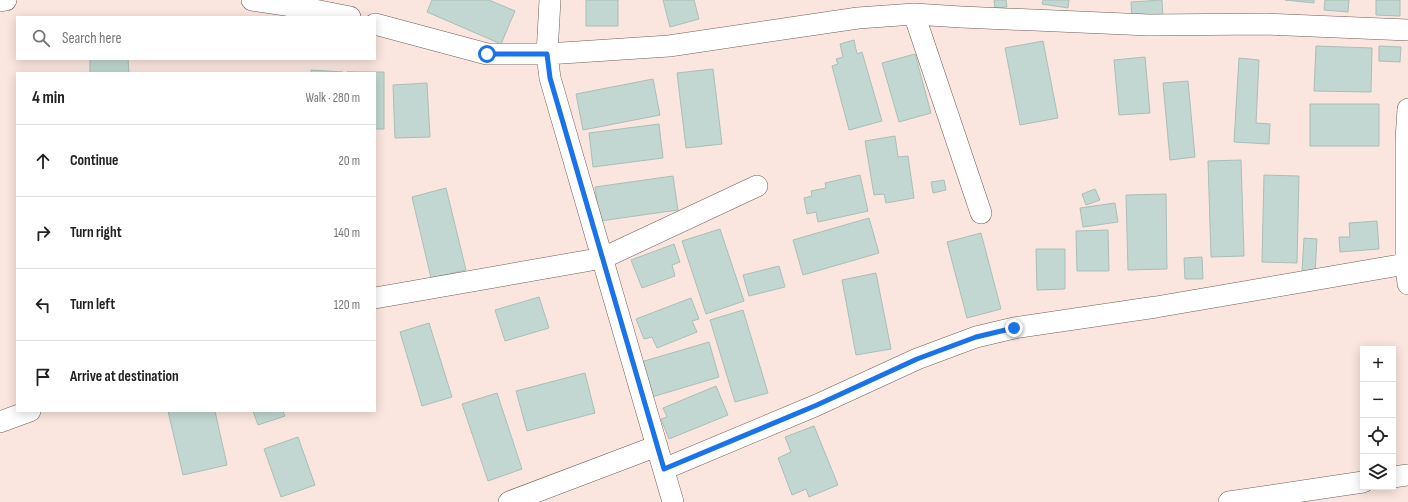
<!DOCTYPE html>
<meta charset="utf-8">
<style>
:root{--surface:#fff;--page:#f6f6f6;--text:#222;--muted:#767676;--line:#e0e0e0}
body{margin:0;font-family:"Sofia Sans Condensed",sans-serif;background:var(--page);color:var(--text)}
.controls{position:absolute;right:12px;bottom:12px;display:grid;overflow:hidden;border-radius:0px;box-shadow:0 2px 10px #0003}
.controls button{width:36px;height:36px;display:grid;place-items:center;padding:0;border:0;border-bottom:1px solid var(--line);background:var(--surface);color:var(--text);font:20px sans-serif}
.stop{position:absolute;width:12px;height:12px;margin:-9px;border:3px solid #1a73e8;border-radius:50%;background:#fff}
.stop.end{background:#1a73e8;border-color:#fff;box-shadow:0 1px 4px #0008}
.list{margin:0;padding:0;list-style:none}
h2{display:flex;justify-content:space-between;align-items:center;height:52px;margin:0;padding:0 16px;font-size:17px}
h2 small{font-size:13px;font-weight:400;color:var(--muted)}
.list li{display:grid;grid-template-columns:26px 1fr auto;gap:12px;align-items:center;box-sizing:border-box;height:72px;padding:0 16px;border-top:1px solid var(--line)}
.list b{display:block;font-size:15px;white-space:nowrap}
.list em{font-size:13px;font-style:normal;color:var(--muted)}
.icon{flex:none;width:22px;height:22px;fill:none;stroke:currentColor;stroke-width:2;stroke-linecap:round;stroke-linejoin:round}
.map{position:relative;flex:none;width:1408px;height:502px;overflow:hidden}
.search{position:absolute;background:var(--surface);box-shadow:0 2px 10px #0003;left:16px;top:16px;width:360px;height:44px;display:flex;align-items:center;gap:10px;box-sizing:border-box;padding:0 14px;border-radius:0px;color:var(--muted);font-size:15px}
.panel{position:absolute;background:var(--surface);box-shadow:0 2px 10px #0003;left:16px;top:72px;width:360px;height:340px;border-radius:0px}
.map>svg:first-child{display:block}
.building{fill:#c2d7d1;stroke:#aabeb8}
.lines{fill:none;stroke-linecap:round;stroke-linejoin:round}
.minor-casing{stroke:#6e5d58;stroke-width:22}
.minor{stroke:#fff;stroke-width:21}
.route{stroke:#1a73e8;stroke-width:5}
</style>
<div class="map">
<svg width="1408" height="502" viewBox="0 0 1408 502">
<rect width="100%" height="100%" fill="#fae6df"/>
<!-- building -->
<path class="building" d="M432,0H489L515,11L501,44L427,12Z
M586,0H618V26H586Z
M663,0H694L699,19L670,27Z
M994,0H1006L1007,7L995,8Z
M1043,0H1069L1068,8L1042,4Z
M1162,0L1163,18L1132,20L1131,2Z
M1285,0H1314V3Z
M1325,0H1349L1348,12L1324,10Z
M1376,0H1400V16L1376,15Z
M854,40L857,54L862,52L882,121L849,130L832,66L838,64L836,59L843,57L840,44Z
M1043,41L1058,118L1020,125L1005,48Z
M1316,46L1372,48L1371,92L1314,91Z
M1379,46L1401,47L1400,62L1379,61Z
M915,54L931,113L899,122L882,63Z
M1145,57L1150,113L1119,115L1114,60Z
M1239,58L1259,60L1256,123L1270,124L1269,144L1234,142Z
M90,59H128L129,73H90Z
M713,69L722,144L686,148L677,73Z
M311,70L343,72V73H311Z
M347,72H384V129H375V73Z
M653,79L660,115L583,130L576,94Z
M1188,81L1195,157L1170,160L1163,83Z
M427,83L430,137L395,138L393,85Z
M1310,104H1379V146H1310Z
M659,124L663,158L593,167L589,133Z
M895,136L898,157L908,156L914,198L886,203L884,194L874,195L865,141Z
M1241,160L1244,256L1211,257L1208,161Z
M860,175L868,211L818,222L816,212L807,214L804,198L812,196L811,191L826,188L825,183Z
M1264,175L1299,176L1297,263L1262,262Z
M673,176L678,210L600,221L595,187Z
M944,180L946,190L933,193L931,182Z
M446,188L466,270L431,278L412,197Z
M1095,189L1100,200L1086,205L1082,194Z
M1166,194L1167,269L1128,270L1126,195Z
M1115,203L1118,222L1083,227L1080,208Z
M869,218L879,253L803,275L793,240Z
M1377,221L1379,249L1340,252L1339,237H1350L1349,223Z
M720,229L744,301L706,314L682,241Z
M1108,230L1109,271H1077L1076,231Z
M981,233L1001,309L967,318L947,242Z
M1304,238L1317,239L1315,273L1302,272Z
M674,244L680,262L672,265L675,276L642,288L631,260Z
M1036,249H1065V289L1037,290Z
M1202,257L1203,279H1185L1184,258Z
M779,266L785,287L749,296L743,275Z
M876,273L891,349L856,355L842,280Z
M539,297L549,328L505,341L495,310Z
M691,298L699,319L692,321L697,332L657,348L652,337L644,339L636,319Z
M743,310L768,393L735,402L710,320Z
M429,323L452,397L422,406L400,332Z
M709,342L719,377L652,397L641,362Z
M585,373L595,413L527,431L516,391Z
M716,386L728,415L669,439L661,419L667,417L663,408Z
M497,393L522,469L488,481L462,404Z
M168,411H215L227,465L183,475Z
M253,411H283L285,416L258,425Z
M814,426L838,485L809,497L806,489L792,495L778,458L791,452L785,437Z
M298,437L315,485L281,497L264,449Z"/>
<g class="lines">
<defs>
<path id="minor" d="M252,0L299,7L350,17
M550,0L547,54L550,78L673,502
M0,1L6,0
M914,14L981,213
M375,24L487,54H547L669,46L858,18L914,14L961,17L1149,25L1266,24L1408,30
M1408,109L1406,140V264L1408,284
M375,298L603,258L757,186
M0,422L30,411
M664,469L817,405L917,359L976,337L1014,328L1156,307L1406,264
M1393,477L1408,475
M509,502L657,446
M1229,502L1363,482"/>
</defs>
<!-- minor casing -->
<use href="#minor" class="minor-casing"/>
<!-- minor -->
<use href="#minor" class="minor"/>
</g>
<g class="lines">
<!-- route -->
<path class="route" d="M487,54H547L550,78L664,469L817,405L917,359L976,337L1014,328"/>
</g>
</svg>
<div class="controls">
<button>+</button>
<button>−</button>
<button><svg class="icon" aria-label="locate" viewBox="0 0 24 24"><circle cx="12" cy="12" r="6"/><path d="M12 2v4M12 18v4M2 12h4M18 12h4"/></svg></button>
<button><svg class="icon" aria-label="layers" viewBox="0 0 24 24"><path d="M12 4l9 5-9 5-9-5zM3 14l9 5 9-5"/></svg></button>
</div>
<div class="stop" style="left:487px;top:54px"></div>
<div class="stop end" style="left:1014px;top:328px"></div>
<div class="search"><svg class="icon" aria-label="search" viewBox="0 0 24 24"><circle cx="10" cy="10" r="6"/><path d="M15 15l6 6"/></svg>Search here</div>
<section class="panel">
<h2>4 min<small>Walk · 280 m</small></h2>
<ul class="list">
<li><svg class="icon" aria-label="ahead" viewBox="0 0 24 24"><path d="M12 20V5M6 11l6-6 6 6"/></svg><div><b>Continue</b></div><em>20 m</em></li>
<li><svg class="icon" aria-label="right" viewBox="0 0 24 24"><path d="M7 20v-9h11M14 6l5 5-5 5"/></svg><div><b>Turn right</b></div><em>140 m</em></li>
<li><svg class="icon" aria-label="left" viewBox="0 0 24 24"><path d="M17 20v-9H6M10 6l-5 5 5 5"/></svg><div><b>Turn left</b></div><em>120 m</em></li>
<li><svg class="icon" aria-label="arrive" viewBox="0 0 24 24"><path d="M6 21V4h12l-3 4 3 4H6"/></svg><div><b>Arrive at destination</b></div></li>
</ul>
</section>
</div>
